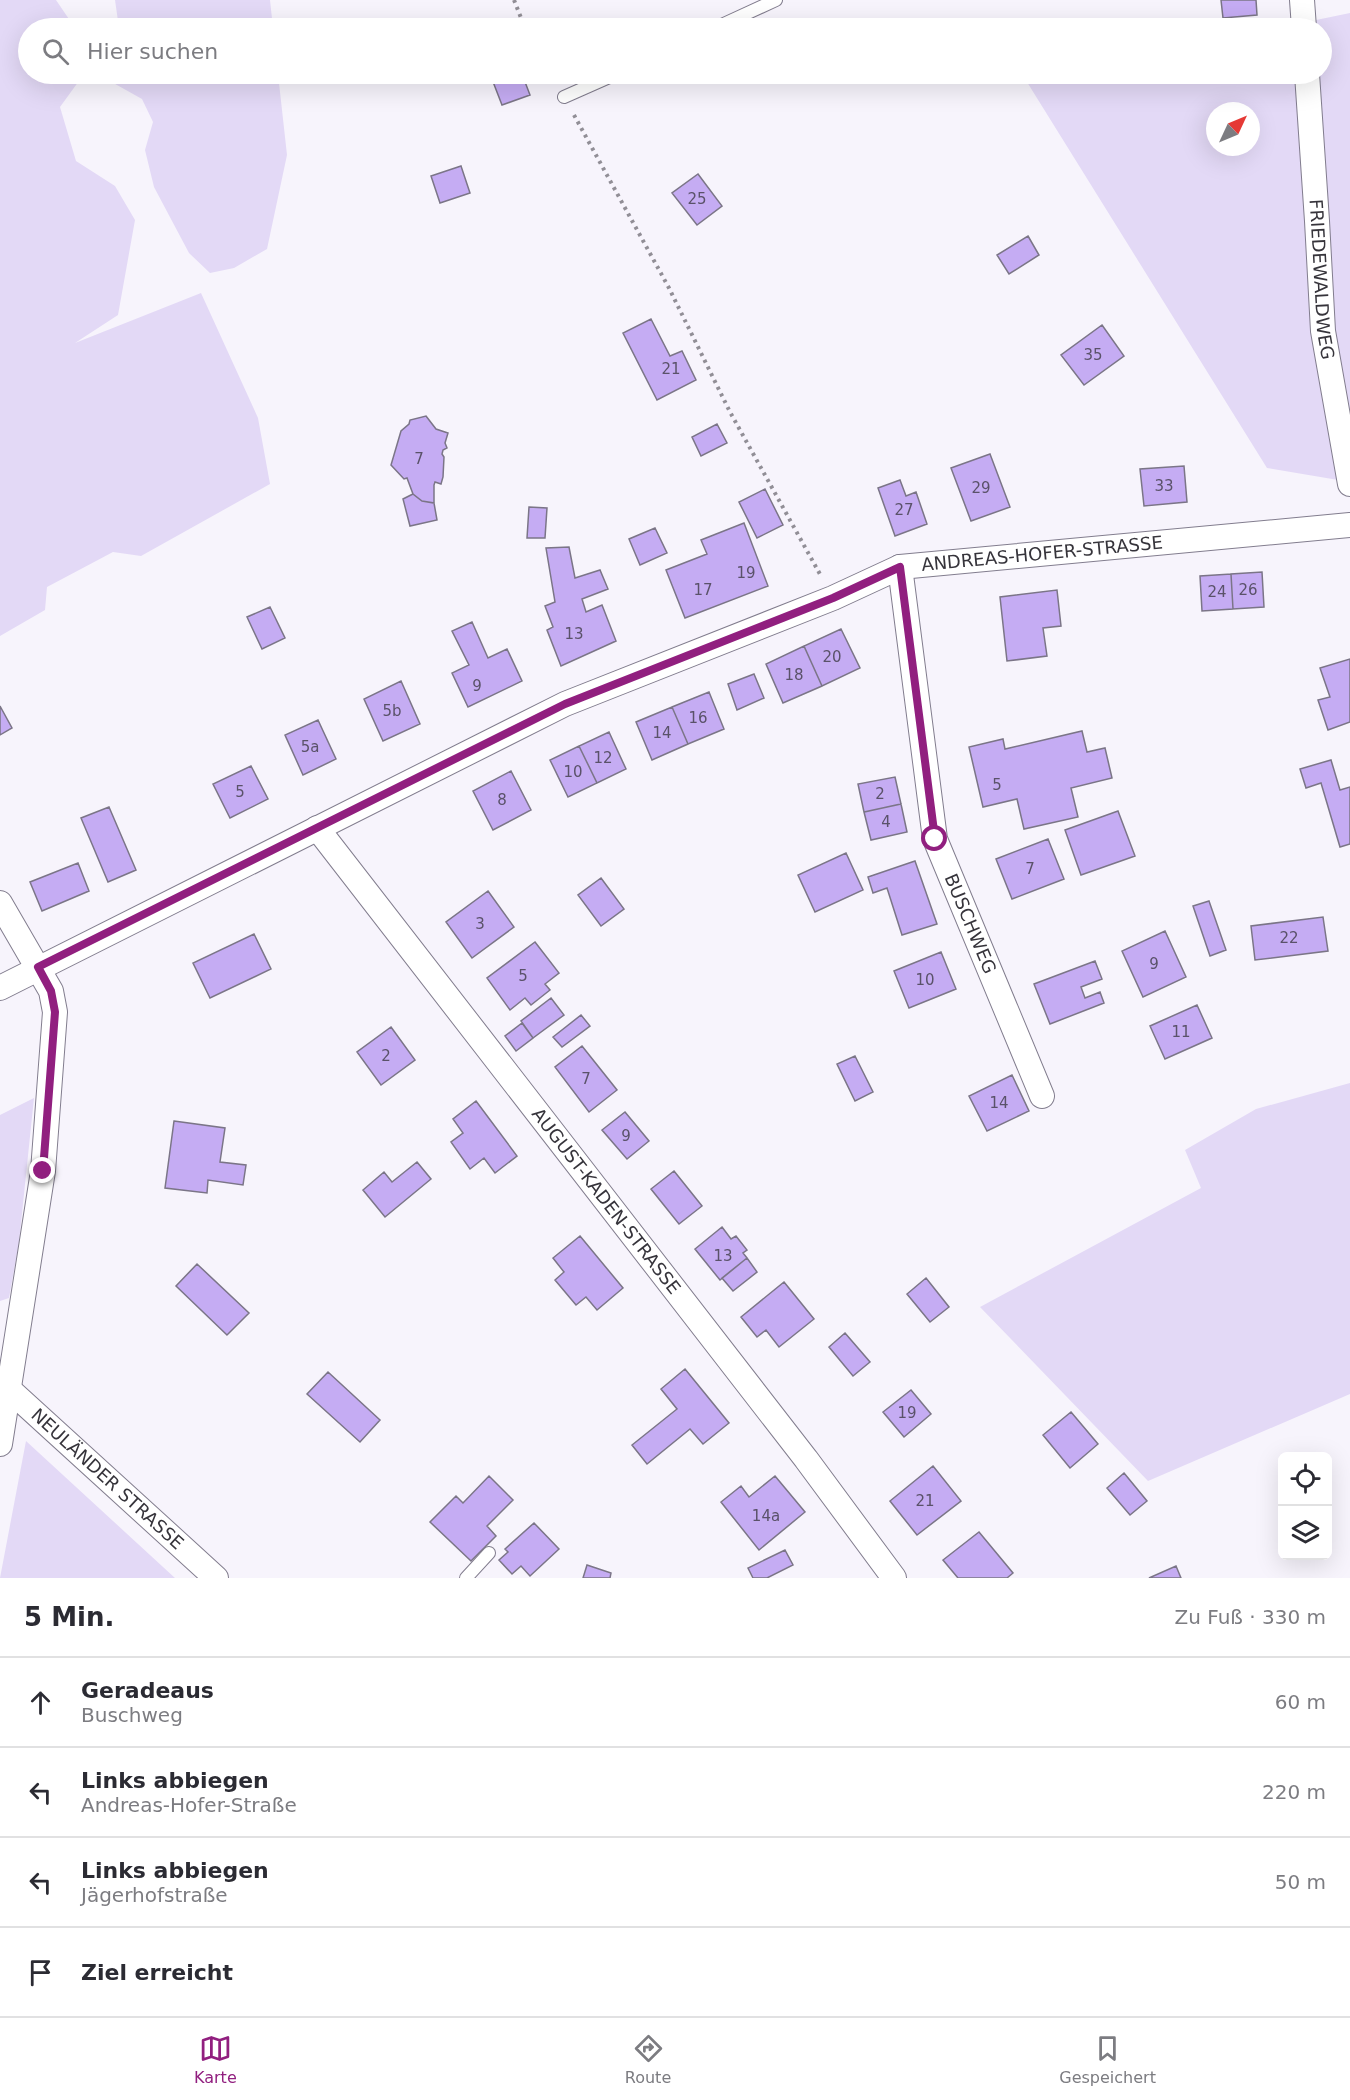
<!DOCTYPE html>
<html lang="de">
<meta charset="utf-8">
<style>
:root{--surface:#fff;--page:#f7f7f7;--text:#2b2b33;--muted:#7c7c81;--line:#e1e1e2;--accent:#911f7f}
body{margin:0;font-family:"DejaVu Sans",sans-serif;background:var(--page);color:var(--text)}
.controls{position:absolute;right:18px;bottom:18px;display:grid;overflow:hidden;border-radius:9px;box-shadow:0 6px 24px #0002}
.controls button{width:54px;height:54px;display:grid;place-items:center;padding:0;border:0;border-bottom:2px solid var(--line);background:var(--surface);color:var(--text);font:30px sans-serif}
.compass{position:absolute;left:1206px;top:102px;width:54px;height:54px;border-radius:50%;background:var(--surface);box-shadow:0 6px 24px #0002;rotate:46deg}
.stop{position:absolute;width:18px;height:18px;margin:-14px;border:4px solid #911f7f;border-radius:50%;background:#fff}
.stop.end{background:#911f7f;border-color:#fff;box-shadow:0 2px 6px #0008}
.list{margin:0;padding:0;list-style:none}
h2{display:flex;justify-content:space-between;align-items:center;height:78px;margin:0;padding:0 24px;font-size:26px}
h2 small{font-size:20px;font-weight:400;color:var(--muted)}
.list li{display:grid;grid-template-columns:39px 1fr auto;gap:18px;align-items:center;box-sizing:border-box;height:90px;padding:0 24px;border-top:2px solid var(--line)}
.list b{display:block;font-size:22px;white-space:nowrap}
.list p{margin:0;font-size:20px;white-space:nowrap;color:var(--muted)}
.list em{font-size:20px;font-style:normal;color:var(--muted)}
.icon{flex:none;width:33px;height:33px;fill:none;stroke:currentColor;stroke-width:2;stroke-linecap:round;stroke-linejoin:round}
.map{position:relative;flex:none;width:1350px;height:1578px;overflow:hidden}
.search{position:absolute;background:var(--surface);box-shadow:0 6px 24px #0002;left:18px;right:18px;top:18px;height:66px;display:flex;align-items:center;gap:15px;box-sizing:border-box;padding:0 21px;border-radius:33px;color:var(--muted);font-size:22px}
.sheet{height:438px;background:var(--surface)}
nav{display:flex;justify-content:space-around;align-items:center;box-sizing:border-box;height:84px;border-top:2px solid var(--line);background:var(--surface);font-size:16px;color:var(--muted)}
nav a{display:grid;justify-items:center;gap:3px}
nav .on{color:var(--accent)}
.map>svg:first-child{display:block}
.green{fill:#e3d9f6;fill-rule:evenodd}
.building{fill:#c5acf3;stroke:#7b7587;stroke-width:1.5}
.lines{fill:none;stroke-linecap:round;stroke-linejoin:round}
.lane-casing{stroke:#827d8e;stroke-width:14}
.street-casing{stroke:#827d8e;stroke-width:26}
.path{stroke:#918e96;stroke-width:4;stroke-dasharray:3 4.5;stroke-linecap:butt}
.lane{stroke:#fff;stroke-width:12}
.street{stroke:#fff;stroke-width:24}
.route{stroke:#911f7f;stroke-width:8}
.labels{text-anchor:middle;stroke-width:4.5;stroke-linejoin:round;paint-order:stroke}
.number-label{font-size:15px;fill:#5a5269}
.street-label{font-size:18px;fill:#36343b;stroke:#fff}
</style>
<div class="map">
<svg width="1350" height="1578" viewBox="0 0 1350 1578">
<rect width="100%" height="100%" fill="#f7f4fc"/>
<!-- green -->
<path class="green" d="M0,0H56L75,28H28V74H84L60,107L76,161L115,186L135,220L118,315L75,343L201,293L258,418L270,484L141,556L113,552L47,587L45,610L0,636Z
M115,0H270L273,28H119Z
M1350,13V482L1267,468L1022,74H1322V28H1256L1292,25ZM1215,111H1251V147H1215Z
M106,74H278L287,155L267,249L234,268L210,273L189,253L154,187L145,150L153,122L142,99L108,80Z
M1350,1083V1394L1148,1481L980,1307L1201,1188L1185,1150L1256,1109Z
M34,1098L19,1242L9,1298L0,1301V1115Z
M26,1441L175,1578H0Z"/>
<!-- building -->
<path class="building" d="M1221,0H1256L1257,15L1223,18Z
M490,74H522L530,95L502,105Z
M461,166L470,193L440,203L431,176Z
M698,174L722,206L697,225L672,193Z
M1028,236L1039,255L1009,274L997,255Z
M651,319L670,356L682,351L696,380L657,400L623,333Z
M1102,325L1124,356L1084,385L1061,355Z
M426,416L436,429L448,433L445,443L447,448L443,450L442,454L444,457L443,477L441,484L435,482L434,485V503L422,501L413,494L407,478L404,479L391,465L401,431L409,424L410,420Z
M717,424L727,443L701,456L692,437Z
M990,454L1010,507L971,521L951,468Z
M1184,466L1187,502L1144,506L1140,469Z
M900,480L906,496L916,492L927,524L895,536L878,488Z
M765,489L783,525L757,538L739,502Z
M413,494L422,501L434,503L437,520L410,526L403,499Z
M529,507L547,508L545,538H527Z
M744,523L768,586L685,618L666,570L707,554L701,540Z
M655,528L667,553L640,565L629,539Z
M569,547L575,578L600,570L608,589L582,599L586,612L602,605L616,641L561,666L547,630L553,627L545,606L555,602L546,548Z
M1262,572L1264,607L1233,609L1231,574Z
M1231,574L1233,609L1202,611L1200,576Z
M1057,590L1061,626L1043,628L1047,656L1007,661L1000,597Z
M270,607L285,638L262,649L247,617Z
M472,622L488,658L507,649L522,681L468,707L452,673L469,665L452,631Z
M841,629L860,668L822,686L804,646Z
M804,646L822,686L783,703L766,664Z
M1350,659V722L1328,730L1318,700L1330,697L1320,668Z
M754,674L764,698L737,710L728,684Z
M401,681L420,724L383,741L364,699Z
M709,692L724,729L688,744L672,707Z
M0,706L12,728L0,735Z
M672,707L688,744L652,760L636,722Z
M318,720L336,759L303,775L285,735Z
M1082,731L1087,752L1105,748L1112,778L1071,788L1078,817L1024,829L1017,799L983,807L969,747L1003,739L1005,749Z
M609,732L626,769L597,783L579,746Z
M579,746L597,783L568,797L550,760Z
M1331,760L1340,790L1350,787V844L1340,847L1321,783L1306,788L1300,769Z
M251,766L268,799L230,818L213,784Z
M511,771L531,810L493,830L473,791Z
M895,777L901,804L864,812L858,784Z
M901,804L907,832L871,840L864,812Z
M109,807L136,870L108,882L81,818Z
M1118,811L1135,856L1081,875L1065,830Z
M1048,839L1064,879L1012,899L996,859Z
M846,853L863,890L815,912L798,875Z
M915,861L937,924L902,935L887,888L873,893L868,877Z
M78,863L89,891L42,911L30,882Z
M601,878L624,909L601,926L578,895Z
M488,891L514,927L472,958L446,922Z
M1209,901L1226,950L1210,956L1193,906Z
M1323,917L1328,951L1255,960L1251,926Z
M1165,931L1186,977L1143,997L1122,951Z
M254,934L271,969L210,998L193,963Z
M535,942L559,973L545,984L550,990L531,1005L525,998L510,1010L487,978Z
M941,952L956,989L909,1008L894,971Z
M1095,961L1102,979L1081,987L1085,998L1100,992L1104,1003L1050,1024L1034,984Z
M551,998L564,1015L533,1038L521,1021Z
M1197,1005L1212,1038L1165,1059L1150,1026Z
M581,1015L590,1026L562,1047L553,1037Z
M522,1023L533,1038L516,1051L505,1036Z
M391,1027L415,1060L381,1085L357,1052Z
M582,1046L617,1090L589,1112L555,1067Z
M855,1056L873,1092L855,1101L837,1064Z
M1012,1075L1029,1111L987,1131L969,1096Z
M476,1101L517,1156L495,1173L484,1158L470,1169L451,1142L463,1133L453,1119Z
M625,1112L649,1141L627,1159L602,1130Z
M174,1121L225,1128L220,1162L246,1165L243,1185L208,1180L207,1193L165,1188Z
M417,1162L431,1179L385,1217L363,1190L384,1172L392,1182Z
M674,1171L702,1206L679,1224L651,1189Z
M722,1227L731,1239L736,1236L747,1250L743,1253L747,1258L720,1280L695,1249Z
M580,1236L623,1288L597,1310L586,1297L576,1305L555,1280L564,1272L553,1258Z
M747,1258L757,1272L733,1291L722,1278Z
M197,1264L249,1313L227,1335L176,1286Z
M926,1278L949,1307L930,1322L907,1294Z
M784,1282L814,1319L779,1347L766,1330L757,1337L741,1317Z
M845,1333L870,1362L853,1376L829,1347Z
M685,1369L729,1423L703,1444L690,1429L647,1464L632,1445L677,1409L661,1389Z
M328,1372L380,1420L360,1442L307,1394Z
M911,1390L931,1414L904,1437L883,1412Z
M1071,1412L1098,1444L1070,1468L1043,1435Z
M933,1466L961,1501L917,1535L890,1501Z
M1124,1473L1147,1501L1130,1515L1107,1488Z
M489,1476L513,1500L487,1526L496,1536L471,1561L430,1522L456,1496L463,1503Z
M775,1476L805,1512L759,1550L721,1502L741,1486L749,1497Z
M534,1523L559,1549L530,1576L521,1566L512,1574L499,1560L508,1552L505,1549Z
M979,1532L1013,1573L1007,1578H958L943,1560Z
M785,1550L793,1565L767,1578H753L748,1568Z
M587,1565L611,1573L610,1578H583Z
M1176,1566L1181,1578H1149Z"/>
<g class="lines">
<defs>
<path id="lane" d="M715,28L776,0
M564,97L616,74
M466,1578L489,1553"/>
<g id="street">
<path d="M1302,0L1304,28"/>
<path id="s1" d="M1307,74L1317,221L1323,331L1350,484"/>
<path id="s2" d="M900,567L935,839L1042,1096"/>
<path id="s3" d="M317,828L806,1459L894,1578"/>
<path d="M0,903L51,991L55,1012L43,1171L0,1444"/>
<path id="s4" d="M0,988L565,704L833,598L900,567L1350,525"/>
<path id="s5" d="M1,1382L216,1578"/>
</g>
</defs>
<!-- lane casing -->
<use href="#lane" class="lane-casing"/>
<!-- street casing -->
<use href="#street" class="street-casing"/>
<!-- path -->
<path class="path" d="M514,0L525,28
M545,74L552,81
M574,115L669,288L730,412L821,576"/>
<!-- lane -->
<use href="#lane" class="lane"/>
<!-- street -->
<use href="#street" class="street"/>
</g>
<g class="lines">
<!-- route -->
<path class="route" d="M43,1171L55,1012L51,991L38,967L565,704L833,598L900,567L935,839"/>
</g>
<g class="labels">
<!-- number labels -->
<g class="number-label">
<text x="697" y="204">25</text>
<text x="1093" y="360">35</text>
<text x="671" y="374">21</text>
<text x="419" y="464">7</text>
<text x="1164" y="491">33</text>
<text x="981" y="493">29</text>
<text x="904" y="515">27</text>
<text x="746" y="578">19</text>
<text x="703" y="595">17</text>
<text x="1248" y="595">26</text>
<text x="1217" y="597">24</text>
<text x="574" y="639">13</text>
<text x="832" y="662">20</text>
<text x="794" y="680">18</text>
<text x="477" y="691">9</text>
<text x="392" y="716">5b</text>
<text x="698" y="723">16</text>
<text x="662" y="738">14</text>
<text x="310" y="752">5a</text>
<text x="603" y="763">12</text>
<text x="573" y="777">10</text>
<text x="997" y="790">5</text>
<text x="240" y="797">5</text>
<text x="880" y="799">2</text>
<text x="502" y="805">8</text>
<text x="886" y="827">4</text>
<text x="1030" y="874">7</text>
<text x="480" y="929">3</text>
<text x="1289" y="943">22</text>
<text x="1154" y="969">9</text>
<text x="523" y="981">5</text>
<text x="925" y="985">10</text>
<text x="1181" y="1037">11</text>
<text x="386" y="1061">2</text>
<text x="586" y="1084">7</text>
<text x="999" y="1108">14</text>
<text x="626" y="1141">9</text>
<text x="723" y="1261">13</text>
<text x="907" y="1418">19</text>
<text x="925" y="1506">21</text>
<text x="766" y="1521">14a</text>
</g>
<!-- street labels -->
<g class="street-label">
<text dy="6" stroke="none"><textPath href="#s1" startOffset="206">FRIEDEWALDWEG</textPath></text>
<text dy="6" stroke="none"><textPath href="#s4" startOffset="1137">ANDREAS-HOFER-STRASSE</textPath></text>
<text dy="6" stroke="none"><textPath href="#s2" startOffset="366">BUSCHWEG</textPath></text>
<text dy="6" stroke="none"><textPath href="#s3" startOffset="472">AUGUST-KADEN-STRASSE</textPath></text>
<text dy="6" stroke="none"><textPath href="#s5" startOffset="144">NEULÄNDER STRASSE</textPath></text>
</g>
</g>
</svg>
<div class="controls">
<button><svg class="icon" aria-label="locate" viewBox="0 0 24 24"><circle cx="12" cy="12" r="6"/><path d="M12 2v4M12 18v4M2 12h4M18 12h4"/></svg></button>
<button><svg class="icon" aria-label="layers" viewBox="0 0 24 24"><path d="M12 4l9 5-9 5-9-5zM3 14l9 5 9-5"/></svg></button>
</div>
<svg class="compass" viewBox="-18 -18 36 36"><path d="M0-13l5 13h-10z" fill="#e53935"/><path d="M0 13l5-13h-10z" fill="#7c7c81"/></svg>
<div class="stop" style="left:935px;top:839px"></div>
<div class="stop end" style="left:43px;top:1171px"></div>
<div class="search"><svg class="icon" aria-label="search" viewBox="0 0 24 24"><circle cx="10" cy="10" r="6"/><path d="M15 15l6 6"/></svg>Hier suchen</div>
</div>
<section class="sheet">
<h2>5 Min.<small>Zu Fuß · 330 m</small></h2>
<ul class="list">
<li><svg class="icon" aria-label="ahead" viewBox="0 0 24 24"><path d="M12 20V5M6 11l6-6 6 6"/></svg><div><b>Geradeaus</b><p>Buschweg</p></div><em>60 m</em></li>
<li><svg class="icon" aria-label="left" viewBox="0 0 24 24"><path d="M17 20v-9H6M10 6l-5 5 5 5"/></svg><div><b>Links abbiegen</b><p>Andreas-Hofer-Straße</p></div><em>220 m</em></li>
<li><svg class="icon" aria-label="left" viewBox="0 0 24 24"><path d="M17 20v-9H6M10 6l-5 5 5 5"/></svg><div><b>Links abbiegen</b><p>Jägerhofstraße</p></div><em>50 m</em></li>
<li><svg class="icon" aria-label="arrive" viewBox="0 0 24 24"><path d="M6 21V4h12l-3 4 3 4H6"/></svg><div><b>Ziel erreicht</b></div></li>
</ul>
</section>
<nav>
<a class="on"><svg class="icon" aria-label="map" viewBox="0 0 24 24"><path d="M3 6l6-2 6 2 6-2v14l-6 2-6-2-6 2zM9 4v14M15 6v14"/></svg>Karte</a>
<a><svg class="icon" aria-label="directions" viewBox="0 0 24 24"><path d="M12 3l9 9-9 9-9-9zM9 14v-3h6M13 9l2 2-2 2"/></svg>Route</a>
<a><svg class="icon" aria-label="saved" viewBox="0 0 24 24"><path d="M7 4h10v16l-5-4-5 4z"/></svg>Gespeichert</a>
</nav>
